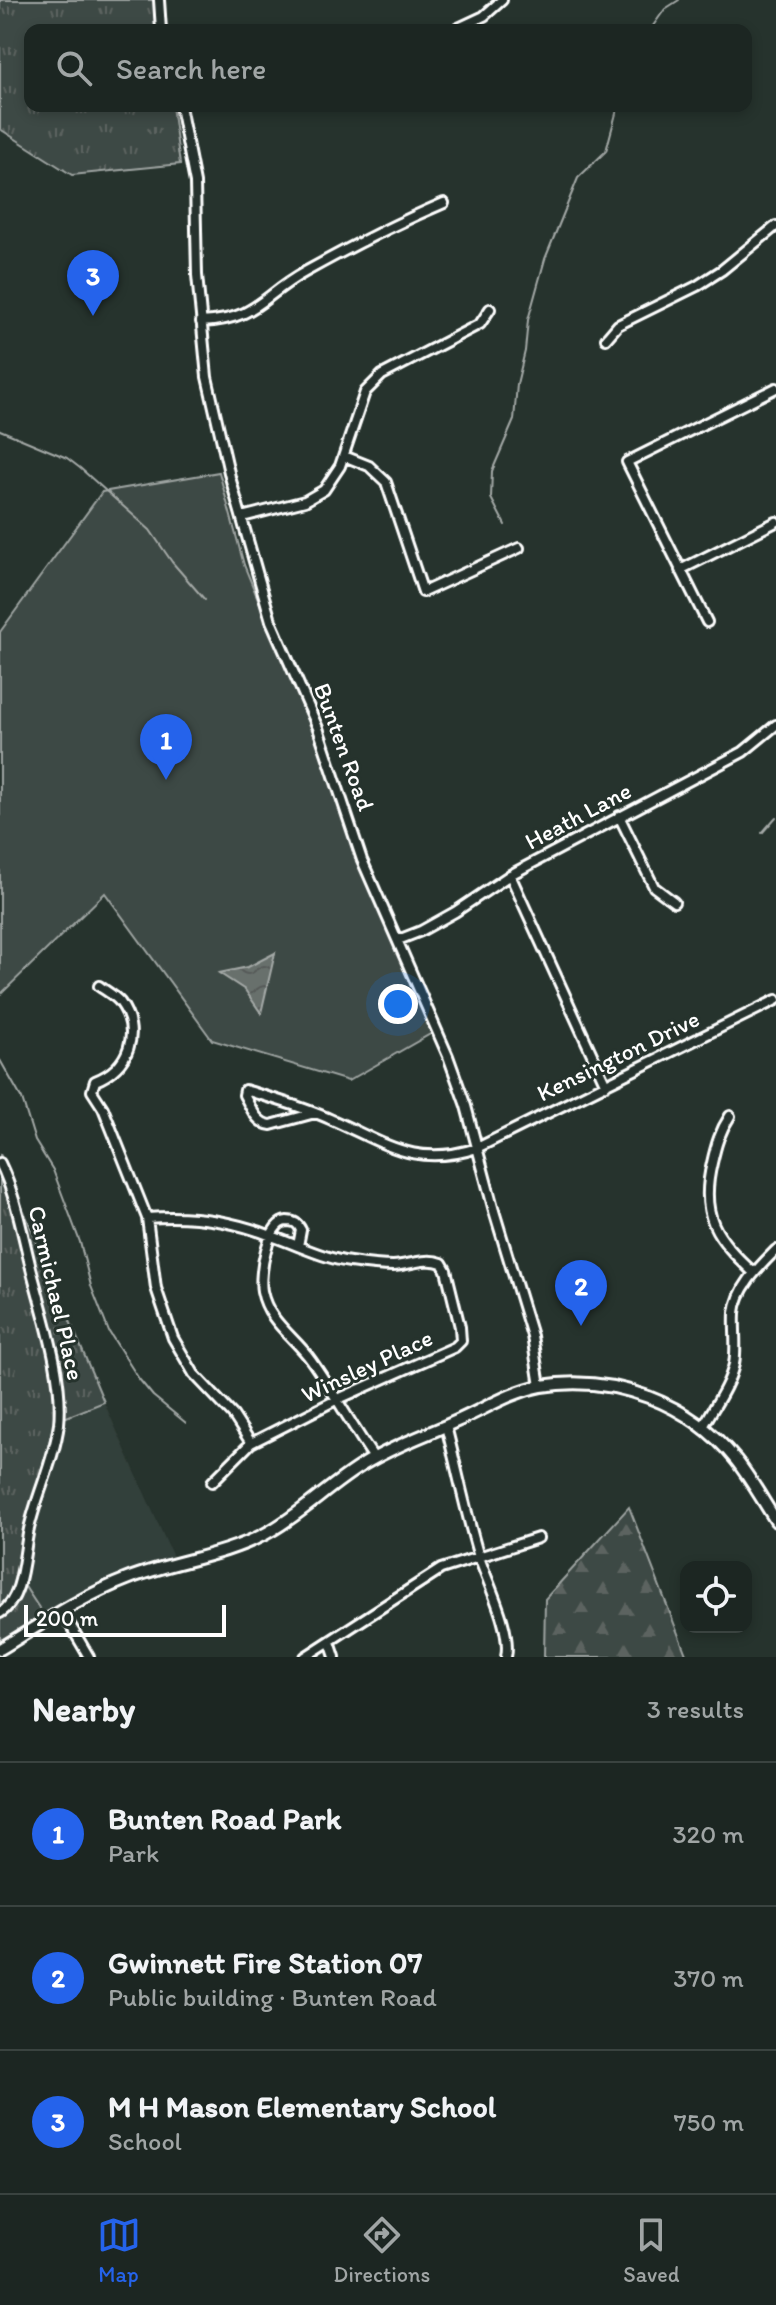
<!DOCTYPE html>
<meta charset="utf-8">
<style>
:root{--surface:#1c2622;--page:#252e2a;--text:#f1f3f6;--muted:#a0a5a5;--line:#3a4340;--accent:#2563eb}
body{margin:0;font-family:Itim,sans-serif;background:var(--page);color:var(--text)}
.controls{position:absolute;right:24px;bottom:24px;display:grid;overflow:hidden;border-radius:16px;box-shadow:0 4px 12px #0003}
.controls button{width:72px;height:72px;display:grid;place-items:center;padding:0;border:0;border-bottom:2px solid var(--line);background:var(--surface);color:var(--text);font:40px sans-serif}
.scale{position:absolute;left:24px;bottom:20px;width:202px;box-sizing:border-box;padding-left:8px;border:4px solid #fff;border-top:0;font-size:22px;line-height:28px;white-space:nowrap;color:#fff;-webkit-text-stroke:6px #26332d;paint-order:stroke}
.you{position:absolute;left:398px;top:1004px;width:28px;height:28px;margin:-20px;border:6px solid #fff;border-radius:50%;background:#1a73e8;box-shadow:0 0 0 12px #1a73e833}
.badge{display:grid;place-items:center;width:52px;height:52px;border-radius:50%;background:var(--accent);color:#fff;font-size:26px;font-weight:700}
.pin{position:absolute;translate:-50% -66px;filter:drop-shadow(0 2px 4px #0008)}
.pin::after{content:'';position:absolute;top:42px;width:28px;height:24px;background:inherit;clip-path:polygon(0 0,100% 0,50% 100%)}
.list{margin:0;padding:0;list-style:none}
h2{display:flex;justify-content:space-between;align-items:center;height:104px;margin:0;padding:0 32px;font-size:34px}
h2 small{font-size:26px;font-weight:400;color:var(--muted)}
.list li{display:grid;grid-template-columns:52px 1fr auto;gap:24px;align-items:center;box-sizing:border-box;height:144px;padding:0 32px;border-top:2px solid var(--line)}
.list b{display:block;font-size:30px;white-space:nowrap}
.list p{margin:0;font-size:26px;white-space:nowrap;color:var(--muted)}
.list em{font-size:26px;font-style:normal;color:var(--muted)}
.icon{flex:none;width:44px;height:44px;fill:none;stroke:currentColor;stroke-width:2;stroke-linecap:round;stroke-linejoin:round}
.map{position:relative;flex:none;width:776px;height:1657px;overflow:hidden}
.search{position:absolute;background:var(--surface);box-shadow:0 4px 12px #0003;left:24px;right:24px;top:24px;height:88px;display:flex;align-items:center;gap:20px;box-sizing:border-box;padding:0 28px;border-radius:16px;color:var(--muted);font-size:30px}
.sheet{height:536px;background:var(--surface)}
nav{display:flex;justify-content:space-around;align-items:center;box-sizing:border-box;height:112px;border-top:2px solid var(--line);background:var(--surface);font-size:22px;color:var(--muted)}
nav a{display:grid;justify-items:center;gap:4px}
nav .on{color:var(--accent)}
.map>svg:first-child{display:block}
.built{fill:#333f3a}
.grass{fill:url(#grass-tufts);stroke:#9ea4a2;stroke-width:2}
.forest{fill:url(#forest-firs);stroke:#9ea4a2;stroke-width:2}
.park{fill:#3e4944;stroke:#9ea4a2;stroke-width:2}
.water{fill:url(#water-waves);stroke:#a4a9a7;stroke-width:2}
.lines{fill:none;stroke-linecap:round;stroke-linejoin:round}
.stream{stroke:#a4a9a7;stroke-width:2}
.minor-casing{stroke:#fff;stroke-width:14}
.major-casing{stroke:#fff;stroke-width:16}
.minor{stroke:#26332d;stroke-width:8}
.major{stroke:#26332d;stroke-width:10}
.labels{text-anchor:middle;stroke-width:6;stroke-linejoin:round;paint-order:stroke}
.street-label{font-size:24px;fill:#fff;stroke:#26332d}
</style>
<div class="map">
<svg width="776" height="1657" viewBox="0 0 776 1657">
<defs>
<pattern id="grass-tufts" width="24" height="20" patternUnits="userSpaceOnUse" patternTransform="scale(2)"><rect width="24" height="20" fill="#3e4944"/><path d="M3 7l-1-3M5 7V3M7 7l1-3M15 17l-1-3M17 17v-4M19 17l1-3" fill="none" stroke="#5b6460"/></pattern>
<pattern id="forest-firs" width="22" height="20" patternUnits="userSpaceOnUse" patternTransform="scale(2)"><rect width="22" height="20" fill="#3e4944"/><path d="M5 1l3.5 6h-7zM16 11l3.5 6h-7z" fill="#5b6460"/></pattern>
<pattern id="water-waves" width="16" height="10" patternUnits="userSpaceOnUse" patternTransform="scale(2)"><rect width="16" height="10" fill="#67706c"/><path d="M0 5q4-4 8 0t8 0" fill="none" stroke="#575a59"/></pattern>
</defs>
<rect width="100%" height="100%" fill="#26332d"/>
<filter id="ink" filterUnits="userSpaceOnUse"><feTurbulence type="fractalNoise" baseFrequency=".0125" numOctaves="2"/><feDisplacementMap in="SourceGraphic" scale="16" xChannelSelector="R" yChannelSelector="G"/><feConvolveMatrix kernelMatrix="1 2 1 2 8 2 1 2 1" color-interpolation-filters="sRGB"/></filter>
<g filter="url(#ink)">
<!-- built -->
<path class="built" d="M104,1402L173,1557L110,1585L47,1620L18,1576L54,1422Z"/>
<!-- grass -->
<path class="grass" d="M0,0H164L162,30H30V106H172L180,164L72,175L0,129Z
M0,1154L104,1402L54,1422L18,1576L47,1620L0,1641Z"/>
<!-- forest -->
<path class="forest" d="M629,1507L687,1657H544L545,1599Z"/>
<!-- park -->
<path class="park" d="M219,472L244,565L381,898L432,1033L348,1081L212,1040L105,893L0,995V632L102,492Z"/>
<!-- water -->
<path class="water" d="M275,953L261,1013L245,990L219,973L248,967Z"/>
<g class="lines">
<!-- stream -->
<path class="stream" d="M650,30L665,9L679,0
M0,430L67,458L80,468L150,530L172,562L205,600
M505,525L491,498L492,471L514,420L517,384L525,351L528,320L545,259L578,178L606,151L618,106
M762,833L776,817
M0,1060L22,1099L35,1141L53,1170L80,1242L91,1286L109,1332L139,1379L153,1396L186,1423"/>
<defs>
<path id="minor" d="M159,0L161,30
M454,30L484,16L502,0
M180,106L195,183L197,275L207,377L230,477L271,621L318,728L362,860L448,1056L466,1106L494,1211L532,1336L540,1386
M201,322C259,319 261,296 305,272C350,247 397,223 444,203
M606,339L618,325L697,286L722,270L776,226
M344,456L369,466L386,482L423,592L519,548
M242,517L305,501L324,490L340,466L365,392L382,375L480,324L490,309
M680,570L776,522
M707,622L627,462L776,388
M619,816L654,887L674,902
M510,875L606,1085
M398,940L421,931L455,912L510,875L743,752L776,725
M99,986C106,991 115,996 120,1002C142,1032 129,1068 95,1081L92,1091L103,1108L147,1218L156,1288L173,1338L194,1374L233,1415L251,1443
M315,1113L271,1125C256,1124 251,1107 244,1095L245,1090C274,1099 304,1107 332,1120C387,1144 415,1168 477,1148L776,1000
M730,1116C720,1131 716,1145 712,1163C699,1216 716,1238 754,1273
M0,1163C16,1196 22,1233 31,1268C43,1315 64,1376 59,1424C54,1461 37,1493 29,1529C23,1555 24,1598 0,1613
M147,1218C192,1214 232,1220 274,1237C300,1246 323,1258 350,1262C364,1264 380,1266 393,1266C410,1265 426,1257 442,1263L446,1270L460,1327L461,1341L455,1347L336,1400L251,1443L212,1482
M298,1246L301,1230C298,1223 294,1221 287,1221C267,1222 259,1275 262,1291C268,1322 294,1336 311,1360C333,1391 352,1426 374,1458
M446,1426C457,1469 466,1514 479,1557C488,1584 512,1630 506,1657
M703,1427C714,1406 729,1387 734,1364C737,1348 734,1330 735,1313C737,1288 759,1267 776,1250
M62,1611L89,1657
M330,1642L335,1657
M305,1657L441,1569L538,1538"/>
<path id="major" d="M0,1649C41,1624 82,1596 127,1579C173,1561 221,1557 265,1534C301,1515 329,1485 364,1464C393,1446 426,1435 457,1421C484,1409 513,1391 541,1386C614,1374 690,1403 736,1460C751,1479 763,1501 776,1521"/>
</defs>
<!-- minor casing -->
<use href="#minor" class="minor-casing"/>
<!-- major casing -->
<use href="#major" class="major-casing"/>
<!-- minor -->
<use href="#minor" class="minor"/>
<!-- major -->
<use href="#major" class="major"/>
</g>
</g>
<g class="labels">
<!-- street labels -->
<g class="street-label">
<text transform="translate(344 747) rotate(70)" y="8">Bunten Road</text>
<text transform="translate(578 816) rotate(-28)" y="8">Heath Lane</text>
<text transform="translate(618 1056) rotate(-26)" y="8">Kensington Drive</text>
<text transform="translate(56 1293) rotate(77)" y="8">Carmichael Place</text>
<text transform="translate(367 1366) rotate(-25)" y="8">Winsley Place</text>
</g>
</g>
</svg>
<div class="controls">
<button><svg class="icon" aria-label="locate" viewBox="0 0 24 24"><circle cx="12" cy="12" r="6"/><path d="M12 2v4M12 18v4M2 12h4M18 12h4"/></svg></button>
</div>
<div class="scale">200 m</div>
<div class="you"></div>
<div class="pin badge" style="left:166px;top:780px">1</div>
<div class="pin badge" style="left:581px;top:1326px">2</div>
<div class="pin badge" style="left:93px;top:316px">3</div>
<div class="search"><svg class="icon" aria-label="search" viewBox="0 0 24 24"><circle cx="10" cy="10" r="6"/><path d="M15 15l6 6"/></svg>Search here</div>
</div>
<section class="sheet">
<h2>Nearby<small>3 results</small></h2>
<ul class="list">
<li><span class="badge">1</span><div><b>Bunten Road Park</b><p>Park</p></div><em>320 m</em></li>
<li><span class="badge">2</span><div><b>Gwinnett Fire Station 07</b><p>Public building · Bunten Road</p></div><em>370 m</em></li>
<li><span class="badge">3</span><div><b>M H Mason Elementary School</b><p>School</p></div><em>750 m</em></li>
</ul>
</section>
<nav>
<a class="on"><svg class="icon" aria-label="map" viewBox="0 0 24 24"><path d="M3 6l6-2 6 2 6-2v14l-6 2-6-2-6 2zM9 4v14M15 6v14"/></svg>Map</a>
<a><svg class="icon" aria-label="directions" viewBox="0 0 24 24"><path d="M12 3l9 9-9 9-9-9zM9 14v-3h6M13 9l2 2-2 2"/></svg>Directions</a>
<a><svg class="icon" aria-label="saved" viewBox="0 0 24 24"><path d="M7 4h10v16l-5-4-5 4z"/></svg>Saved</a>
</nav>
